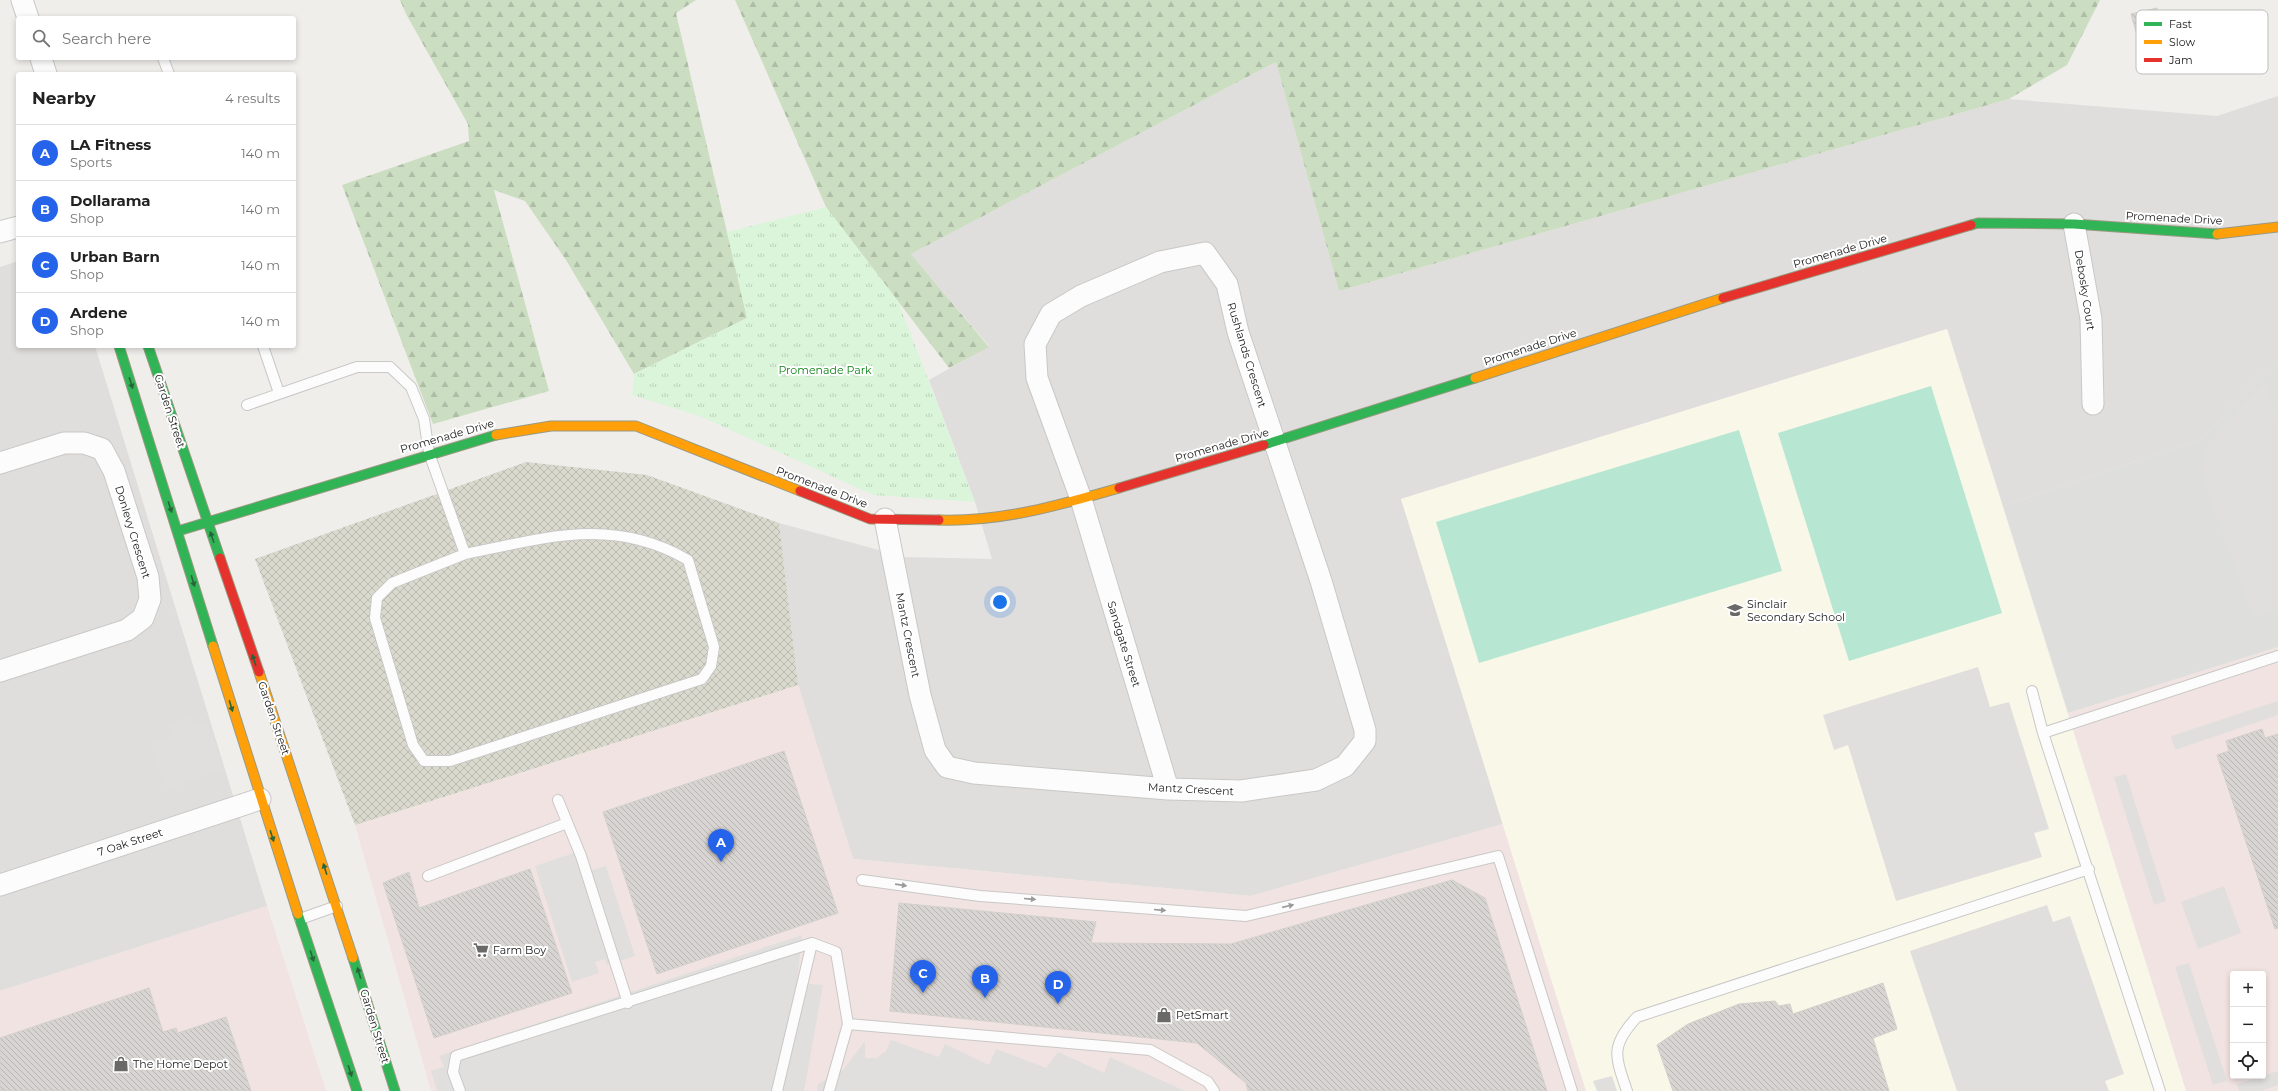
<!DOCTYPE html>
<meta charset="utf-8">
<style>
:root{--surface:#fff;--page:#f6f6f6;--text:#222;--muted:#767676;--line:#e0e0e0;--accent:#2563eb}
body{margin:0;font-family:Montserrat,sans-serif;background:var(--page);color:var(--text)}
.controls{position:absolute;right:12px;bottom:12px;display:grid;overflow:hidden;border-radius:4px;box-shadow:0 2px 6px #0003}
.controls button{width:36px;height:36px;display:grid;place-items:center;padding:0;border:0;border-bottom:1px solid var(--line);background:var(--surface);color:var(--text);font:20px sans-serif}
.you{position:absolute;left:1000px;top:602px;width:14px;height:14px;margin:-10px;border:3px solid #fff;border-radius:50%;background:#1a73e8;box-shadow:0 0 0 6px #1a73e833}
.badge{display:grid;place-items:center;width:26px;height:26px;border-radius:50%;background:var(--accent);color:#fff;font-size:13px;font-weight:700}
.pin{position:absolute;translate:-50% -33px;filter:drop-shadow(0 1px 2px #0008)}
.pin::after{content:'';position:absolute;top:21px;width:14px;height:12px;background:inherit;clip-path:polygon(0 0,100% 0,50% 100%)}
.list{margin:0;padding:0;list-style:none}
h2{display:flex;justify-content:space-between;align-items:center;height:52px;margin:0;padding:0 16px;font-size:17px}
h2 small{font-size:13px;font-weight:400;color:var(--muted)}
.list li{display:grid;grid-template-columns:26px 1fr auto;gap:12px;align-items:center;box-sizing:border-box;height:56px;padding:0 16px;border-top:1px solid var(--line)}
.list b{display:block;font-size:15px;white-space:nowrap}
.list p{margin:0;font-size:13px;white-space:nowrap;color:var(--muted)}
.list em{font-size:13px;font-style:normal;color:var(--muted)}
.icon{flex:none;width:22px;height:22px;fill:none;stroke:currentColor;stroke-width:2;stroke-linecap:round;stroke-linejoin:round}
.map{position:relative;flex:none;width:2278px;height:1091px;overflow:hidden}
.search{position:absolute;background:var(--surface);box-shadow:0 2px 6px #0003;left:16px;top:16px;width:280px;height:44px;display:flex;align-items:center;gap:10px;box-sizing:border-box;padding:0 14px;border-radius:4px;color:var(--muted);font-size:15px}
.panel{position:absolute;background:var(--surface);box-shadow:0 2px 6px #0003;left:16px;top:72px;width:280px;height:276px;border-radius:4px}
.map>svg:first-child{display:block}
.residential{fill:#dfdedc}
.commercial{fill:#f1e3e1;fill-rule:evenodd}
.education{fill:#f8f7e8}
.religious{fill:#dededc}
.construction{fill:url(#construction-cross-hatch)}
.forest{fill:url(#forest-firs)}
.park{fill:url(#park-tufts)}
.pitch{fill:#b7e6d2}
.parking{fill:#e0dfde}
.building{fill:url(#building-back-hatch);stroke:#d3d0cc}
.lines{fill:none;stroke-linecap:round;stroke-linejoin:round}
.lane-casing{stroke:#c9c8c7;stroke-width:12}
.street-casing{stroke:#c9c8c7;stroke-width:23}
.fast-casing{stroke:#999a82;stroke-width:11}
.slow-casing{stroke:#999a82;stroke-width:11}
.jam-casing{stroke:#999a82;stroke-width:11}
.lane{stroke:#fdfcfc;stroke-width:10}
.street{stroke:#fdfcfc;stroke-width:21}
.fast{stroke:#30b455;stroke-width:9}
.slow{stroke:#ff9f0a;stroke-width:9}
.jam{stroke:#e5322d;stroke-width:9}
.oneway{fill:#286439}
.oneway2{fill:#9a9a9a}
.labels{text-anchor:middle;stroke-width:4;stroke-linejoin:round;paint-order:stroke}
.street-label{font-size:11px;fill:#222;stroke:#fff}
.park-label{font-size:11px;fill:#0c8416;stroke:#fff}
.poi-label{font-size:11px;fill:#222;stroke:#fff;text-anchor:start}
.key{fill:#fff;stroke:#bdbdbd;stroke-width:1}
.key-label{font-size:11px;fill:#222}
</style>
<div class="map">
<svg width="2278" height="1091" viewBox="0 0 2278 1091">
<defs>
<pattern id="construction-cross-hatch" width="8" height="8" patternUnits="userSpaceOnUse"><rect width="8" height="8" fill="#d9d9cd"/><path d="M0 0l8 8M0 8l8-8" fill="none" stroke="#babab0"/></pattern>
<pattern id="forest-firs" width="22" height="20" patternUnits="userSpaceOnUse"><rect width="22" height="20" fill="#cbdec1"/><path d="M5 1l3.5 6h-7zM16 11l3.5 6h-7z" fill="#aebea6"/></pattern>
<pattern id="park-tufts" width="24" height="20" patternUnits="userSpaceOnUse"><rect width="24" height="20" fill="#daf5da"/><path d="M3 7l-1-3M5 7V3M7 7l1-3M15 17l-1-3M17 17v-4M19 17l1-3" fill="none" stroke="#bbd2bb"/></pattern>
<pattern id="building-back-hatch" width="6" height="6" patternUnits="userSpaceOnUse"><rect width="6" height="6" fill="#d7d4d2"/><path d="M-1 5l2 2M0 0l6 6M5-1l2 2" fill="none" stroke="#b8b6b4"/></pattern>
</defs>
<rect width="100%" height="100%" fill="#f0eeeb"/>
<!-- residential -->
<path class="residential" d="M1276,62L1339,291L2009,99L2217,116L2278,96V365L2270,368L2199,440L2003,506L1947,329L1401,499L1503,824L1251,896L853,859L798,685L779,523L905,557L992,559L975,502L929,380L989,346L911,254Z
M18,261V346H95L267,906L0,991V267Z"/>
<!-- commercial -->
<path class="commercial" d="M2278,647V1091H2186L2068,713ZM2233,974H2263V1076H2233Z
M798,685L853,859L1251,896L1503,824L1586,1091H431L355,825Z
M267,906L326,1091H0V991Z"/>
<!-- education -->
<path class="education" d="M1947,329L2186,1091H1586L1401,499Z"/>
<!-- religious -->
<path class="religious" d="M2278,365V647L2068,713L2003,506L2199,440L2270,368Z"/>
<!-- construction -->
<path class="construction" d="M526,462L647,475L779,523L798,685L355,825L255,559Z"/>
<!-- forest -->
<path class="forest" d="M400,0H696L676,13L747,318L634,374L566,260L525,201L494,190L549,391L433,424L342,185L469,141L468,124L406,14Z
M735,0H2100L2067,65L2009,99L1339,291L1276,62L911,254L989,347L949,368L826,207Z"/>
<!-- park -->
<path class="park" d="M826,207L898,301L975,502L873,495L702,417L632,395L634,374L747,318L727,232Z"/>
<!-- pitch -->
<path class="pitch" d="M1931,386L2002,613L1849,661L1778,433Z
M1739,430L1782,571L1479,663L1436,522Z"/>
<!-- parking -->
<path class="parking" d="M2265,381L2278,417V609L2253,618L2201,471L2206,448Z
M1978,667L1990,707L2009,702L2049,829L2034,833L2042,857L1896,901L1848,745L1834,750L1823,715Z
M2278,701V715L2175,750L2171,736Z
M193,716L196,725L206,721L223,770L167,790L151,744L172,736L168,725Z
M2126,774L2166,901L2154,905L2114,777Z
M583,850L589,871L606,866L635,956L607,965L605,959L595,962L599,973L572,982L535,866Z
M2224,886L2241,933L2198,949L2181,902Z
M2047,905L2053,922L2070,916L2124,1074L2105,1081L2109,1091H1957L1910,951Z
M802,935L797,983L823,985L804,1091H437L431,1071L444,1067L439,1056Z
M2189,963L2227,1081L2213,1085L2175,967Z
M891,1040L939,1057L945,1044L989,1065L996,1049L1046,1068L1058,1052L1104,1073L1110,1057L1185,1091H817L818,1084L843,1070L865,1041V1058H877L886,1051Z
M2278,1071V1085L2261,1091H2239L2237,1084Z
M1612,1076L1617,1091H1597L1593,1081Z"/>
<!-- building -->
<path class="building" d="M2157,8L2161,26L2136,32L2131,14Z
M2262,729L2265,738L2278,734V928L2275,929L2217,755L2229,751L2226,741Z
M784,751L838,913L657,974L603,812Z
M530,869L572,993L434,1038L383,883L409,872L419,908Z
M1452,880L1485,898L1547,1091H1248L1246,1083L1197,1043L890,1011L899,903L1096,922L1091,943L1231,944Z
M1883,983L1897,1029L1873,1038L1889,1091H1673L1657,1045L1688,1024L1739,1004L1775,1001L1779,1006L1790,1004L1793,1014Z
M149,988L163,1032L176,1028L178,1033L226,1017L251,1091H0V1038Z"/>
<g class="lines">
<defs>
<path id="lane" d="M163,58L169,74
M263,346L279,393
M247,405L357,367H390L411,387L424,419L429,453L465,554L392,583L377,598L375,618L413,745L424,761H450L702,679L711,666L714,647L688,560C612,516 545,538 465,554
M2032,691L2043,733L2160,1091
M2043,733L2278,656
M558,800L581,856L628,1003
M428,876L567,823
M862,880L980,896L1246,916L1498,856L1572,1091
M300,919L337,906
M460,1091L453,1072L456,1056L812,943L836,952L848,1024
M777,1091L812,943
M829,1091L848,1024L1150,1050L1208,1082L1214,1091
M1627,1091C1615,1056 1610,1046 1637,1017L2089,869"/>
<path id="street" d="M22,0L28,18
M41,58L46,74
M2074,224L2091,319L2093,404
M0,232L18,227
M0,463L64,443H84L102,449L114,471L148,577L150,599L143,618L127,630L0,671
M885,519L920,695L935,750L947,767L974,773L1168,789L1241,791L1316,780L1345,766L1365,741V730L1321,581L1238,332L1227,284L1205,253L1160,262L1081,296L1051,314L1035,344L1037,378L1081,499L1168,789
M0,885L260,799"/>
<path id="fast" d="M1971,225L1978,223L2074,224L2217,234
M119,346L213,646
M148,346L220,558
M1264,445L1475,378
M178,531L496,435
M298,914L357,1091
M353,958L395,1091"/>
<path id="slow" d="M2217,234L2278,227
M1475,378L1723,298
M496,435L551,426H636L800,491
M939,520C1002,522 1060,505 1119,488
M213,646L298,914
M259,672L353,958"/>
<path id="jam" d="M1723,298L1971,225
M1119,488L1264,445
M800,491L870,519L939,520
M220,558L259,672"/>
</defs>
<!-- lane casing -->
<use href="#lane" class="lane-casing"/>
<!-- street casing -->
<use href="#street" class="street-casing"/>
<!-- fast casing -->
<use href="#fast" class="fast-casing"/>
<!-- slow casing -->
<use href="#slow" class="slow-casing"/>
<!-- jam casing -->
<use href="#jam" class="jam-casing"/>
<!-- lane -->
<use href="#lane" class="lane"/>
<!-- street -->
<use href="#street" class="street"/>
<!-- fast -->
<use href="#fast" class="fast"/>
<!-- slow -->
<use href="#slow" class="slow"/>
<!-- jam -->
<use href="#jam" class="jam"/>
</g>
<!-- one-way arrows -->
<defs><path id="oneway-solid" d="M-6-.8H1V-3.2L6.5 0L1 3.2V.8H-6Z"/></defs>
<g class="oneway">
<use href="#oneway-solid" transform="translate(131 383) rotate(72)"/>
<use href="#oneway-solid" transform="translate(170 507) rotate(72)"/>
<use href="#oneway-solid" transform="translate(212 537) rotate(-109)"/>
<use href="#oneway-solid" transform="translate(193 581) rotate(73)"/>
<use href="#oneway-solid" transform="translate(254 660) rotate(-109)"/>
<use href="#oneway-solid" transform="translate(231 706) rotate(73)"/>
<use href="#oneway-solid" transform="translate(272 836) rotate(72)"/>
<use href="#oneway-solid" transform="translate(325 869) rotate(-108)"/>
<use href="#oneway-solid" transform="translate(312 956) rotate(72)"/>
<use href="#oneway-solid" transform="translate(359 973) rotate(-107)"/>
<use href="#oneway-solid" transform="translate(350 1071) rotate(72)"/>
</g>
<g class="oneway2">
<use href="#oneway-solid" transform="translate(901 885) rotate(8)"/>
<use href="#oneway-solid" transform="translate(1030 899) rotate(5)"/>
<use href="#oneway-solid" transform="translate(1288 906) rotate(-13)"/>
<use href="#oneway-solid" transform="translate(1160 910) rotate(5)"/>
</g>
<!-- icons -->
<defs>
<symbol id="school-bare" viewBox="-9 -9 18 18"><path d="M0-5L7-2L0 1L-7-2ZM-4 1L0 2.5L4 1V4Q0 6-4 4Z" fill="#6a6968" stroke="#fff" stroke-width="2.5" paint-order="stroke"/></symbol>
<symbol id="supermarket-bare" viewBox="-9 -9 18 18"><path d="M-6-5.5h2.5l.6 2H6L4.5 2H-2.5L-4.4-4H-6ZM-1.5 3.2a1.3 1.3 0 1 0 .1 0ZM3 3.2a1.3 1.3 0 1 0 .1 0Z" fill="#6a6968" stroke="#fff" stroke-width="2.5" paint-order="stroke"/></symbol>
<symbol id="shop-bare" viewBox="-9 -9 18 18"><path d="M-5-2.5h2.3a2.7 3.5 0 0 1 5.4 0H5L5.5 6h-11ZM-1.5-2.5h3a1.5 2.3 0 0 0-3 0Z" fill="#6a6968" stroke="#fff" stroke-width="2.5" paint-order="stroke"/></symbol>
</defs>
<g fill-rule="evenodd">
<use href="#school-bare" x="1724" y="599" width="22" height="22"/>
<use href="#supermarket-bare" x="470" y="939" width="22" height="22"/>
<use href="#shop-bare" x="1153" y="1004" width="22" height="22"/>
<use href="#shop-bare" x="110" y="1053" width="22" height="22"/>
</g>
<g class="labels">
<!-- street labels -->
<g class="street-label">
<text transform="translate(2174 218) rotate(3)" y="4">Promenade Drive</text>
<text transform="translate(1840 251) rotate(-16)" y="4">Promenade Drive</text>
<text transform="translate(2085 290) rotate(81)" y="4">Debosky Court</text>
<text transform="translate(1530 347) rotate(-18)" y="4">Promenade Drive</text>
<text transform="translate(1247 355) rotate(73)" y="4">Rushlands Crescent</text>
<text transform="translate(170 411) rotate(72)" y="4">Garden Street</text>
<text transform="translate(447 436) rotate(-16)" y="4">Promenade Drive</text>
<text transform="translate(1222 445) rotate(-16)" y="4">Promenade Drive</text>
<text transform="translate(822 487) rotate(21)" y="4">Promenade Drive</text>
<text transform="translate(133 532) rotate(73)" y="4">Donlevy Crescent</text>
<text transform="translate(908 635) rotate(79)" y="4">Mantz Crescent</text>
<text transform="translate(1124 644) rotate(73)" y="4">Sandgate Street</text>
<text transform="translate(274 718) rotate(71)" y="4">Garden Street</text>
<text transform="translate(1191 789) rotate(3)" y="4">Mantz Crescent</text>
<text transform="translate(130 842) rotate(-18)" y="4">7 Oak Street</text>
<text transform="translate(375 1026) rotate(73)" y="4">Garden Street</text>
</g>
<!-- park labels -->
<g class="park-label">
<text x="825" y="374">Promenade Park</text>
</g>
<!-- poi labels -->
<g class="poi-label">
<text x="1747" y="608">Sinclair<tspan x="1747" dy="13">Secondary School</tspan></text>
<text x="493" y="954">Farm Boy</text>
<text x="1176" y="1019">PetSmart</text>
<text x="133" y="1068">The Home Depot</text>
</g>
</g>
<!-- legend -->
<rect x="2136" y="10" width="132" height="64" rx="6" class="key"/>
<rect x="2144" y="22" width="18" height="4" fill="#30b455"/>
<rect x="2144" y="40" width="18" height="4" fill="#ff9f0a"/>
<rect x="2144" y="58" width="18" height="4" fill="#e5322d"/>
<g class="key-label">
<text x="2169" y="28">Fast</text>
<text x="2169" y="46">Slow</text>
<text x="2169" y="64">Jam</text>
</g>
</svg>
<div class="controls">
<button>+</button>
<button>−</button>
<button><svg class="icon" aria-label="locate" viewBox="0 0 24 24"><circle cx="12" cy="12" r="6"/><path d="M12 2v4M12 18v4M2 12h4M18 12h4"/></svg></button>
</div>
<div class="you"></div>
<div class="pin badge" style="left:721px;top:862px">A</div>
<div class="pin badge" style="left:985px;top:998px">B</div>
<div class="pin badge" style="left:923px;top:993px">C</div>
<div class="pin badge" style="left:1058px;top:1004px">D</div>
<div class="search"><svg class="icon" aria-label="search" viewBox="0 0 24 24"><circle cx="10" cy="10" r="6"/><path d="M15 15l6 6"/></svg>Search here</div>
<section class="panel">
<h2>Nearby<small>4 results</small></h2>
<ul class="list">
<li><span class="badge">A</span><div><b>LA Fitness</b><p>Sports</p></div><em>140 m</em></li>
<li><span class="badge">B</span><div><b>Dollarama</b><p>Shop</p></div><em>140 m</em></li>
<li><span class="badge">C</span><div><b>Urban Barn</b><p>Shop</p></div><em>140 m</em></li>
<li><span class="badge">D</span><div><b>Ardene</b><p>Shop</p></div><em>140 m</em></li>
</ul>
</section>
</div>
